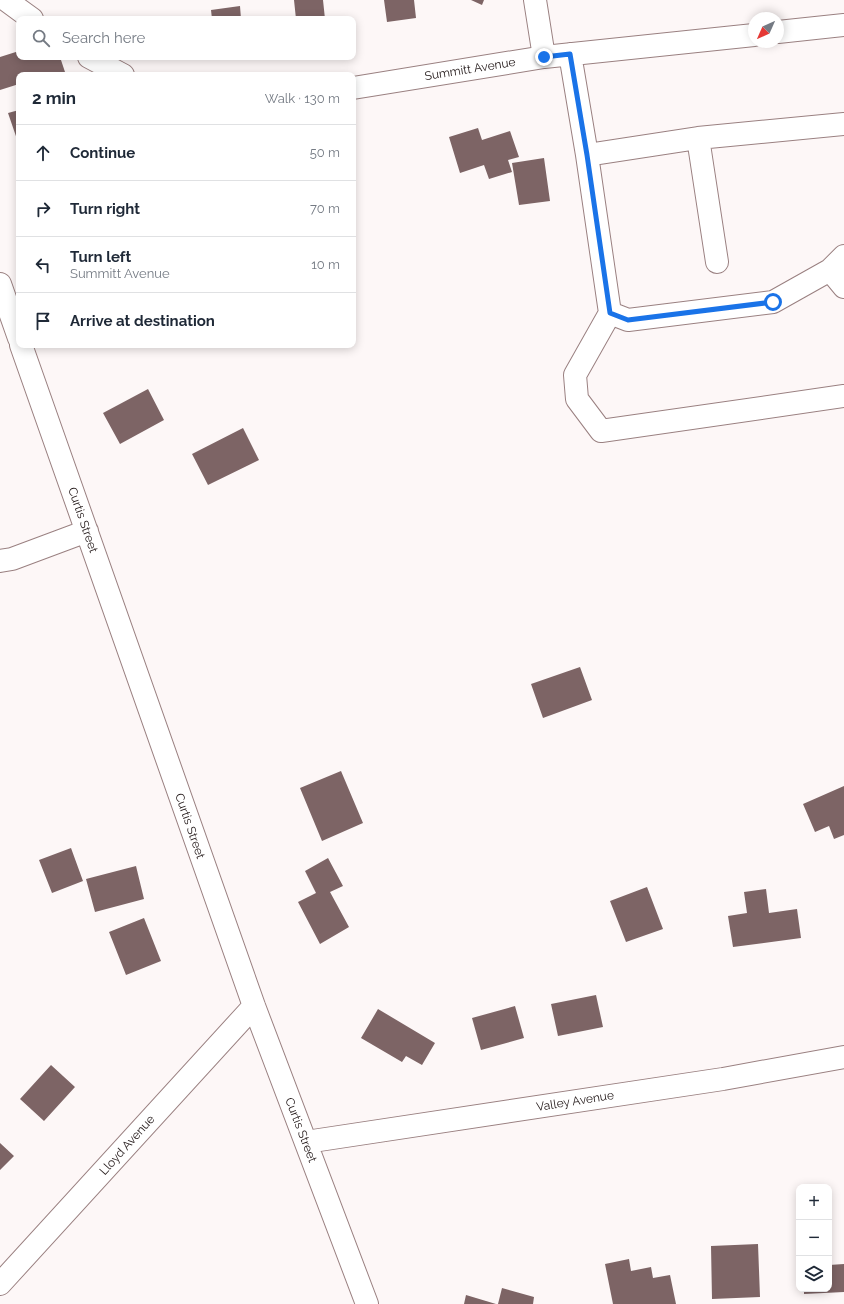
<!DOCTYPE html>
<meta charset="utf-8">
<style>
:root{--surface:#fff;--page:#f6f6f7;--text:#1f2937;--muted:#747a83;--line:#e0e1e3}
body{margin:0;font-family:Raleway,sans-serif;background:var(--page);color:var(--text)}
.controls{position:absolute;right:12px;bottom:12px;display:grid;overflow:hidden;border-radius:8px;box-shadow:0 2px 10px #0003}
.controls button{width:36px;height:36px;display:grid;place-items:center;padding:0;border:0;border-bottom:1px solid var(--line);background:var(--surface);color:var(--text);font:20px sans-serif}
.compass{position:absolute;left:748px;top:12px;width:36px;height:36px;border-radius:50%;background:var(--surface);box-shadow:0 2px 10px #0003;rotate:225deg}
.stop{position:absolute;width:12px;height:12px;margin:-9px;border:3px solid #1a73e8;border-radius:50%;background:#fff}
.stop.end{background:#1a73e8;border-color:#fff;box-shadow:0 1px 4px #0008}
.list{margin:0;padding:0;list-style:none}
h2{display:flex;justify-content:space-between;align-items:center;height:52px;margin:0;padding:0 16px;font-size:17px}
h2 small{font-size:13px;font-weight:400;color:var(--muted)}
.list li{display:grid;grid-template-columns:26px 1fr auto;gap:12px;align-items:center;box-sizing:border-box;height:56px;padding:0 16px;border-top:1px solid var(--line)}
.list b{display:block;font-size:15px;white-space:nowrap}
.list p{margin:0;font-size:13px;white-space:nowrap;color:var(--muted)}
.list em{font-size:13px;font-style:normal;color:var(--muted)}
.icon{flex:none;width:22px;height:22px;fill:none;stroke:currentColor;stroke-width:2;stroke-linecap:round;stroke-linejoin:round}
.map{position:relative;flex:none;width:844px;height:1304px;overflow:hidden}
.search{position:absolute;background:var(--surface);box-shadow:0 2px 10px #0003;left:16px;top:16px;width:340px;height:44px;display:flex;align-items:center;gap:10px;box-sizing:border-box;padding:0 14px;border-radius:8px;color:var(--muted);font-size:15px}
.panel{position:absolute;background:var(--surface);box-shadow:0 2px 10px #0003;left:16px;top:72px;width:340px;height:276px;border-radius:8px}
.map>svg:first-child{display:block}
.building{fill:#7d6465}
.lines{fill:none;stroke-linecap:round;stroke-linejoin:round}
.minor-casing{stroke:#9a8081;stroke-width:24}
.minor{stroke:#fff;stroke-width:22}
.route{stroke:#1a73e8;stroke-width:5}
.labels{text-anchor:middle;stroke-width:4;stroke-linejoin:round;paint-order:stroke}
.street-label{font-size:12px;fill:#221818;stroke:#fff}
</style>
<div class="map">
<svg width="844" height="1304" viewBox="0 0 844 1304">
<rect width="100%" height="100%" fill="#fdf7f7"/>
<!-- building -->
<path class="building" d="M294,0H323L325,19H296Z
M384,0H414L416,18L387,22Z
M471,0H484L482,5Z
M240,6L241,19H212L211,10Z
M19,51V57H50L51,59L60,57L66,75H19V84L0,90V57Z
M19,110V145L8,113Z
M478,128L482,140L510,131L519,157L508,160L512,172L489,179L484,165L460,173L449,137Z
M544,158L550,201L519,205L512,163Z
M148,389L164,420L120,444L103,413Z
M243,428L259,460L208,485L192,454Z
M580,667L592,700L543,718L531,684Z
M341,771L363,823L322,841L300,788Z
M844,786V835L834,839L829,826L815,832L803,804Z
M71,848L83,881L52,893L39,860Z
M328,858L343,886L330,892L349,927L320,944L298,902L316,893L305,871Z
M136,866L144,899L95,912L86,879Z
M647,887L663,929L626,942L610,901Z
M766,889L769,913L797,909L801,938L733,947L728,916L747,913L744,892Z
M144,918L161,961L126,975L109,932Z
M596,995L603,1027L558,1036L551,1004Z
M515,1006L524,1038L481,1050L472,1018Z
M378,1009L435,1043L422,1065L406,1056L402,1062L361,1038Z
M51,1065L75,1087L44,1121L20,1099Z
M0,1143L14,1156L0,1170Z
M758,1244L760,1297L712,1299L711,1246Z
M629,1259L631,1271L651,1267L653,1278L670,1275L676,1304H613L605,1264Z
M844,1264V1292L804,1294V1289H829V1265Z
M502,1288L534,1297L533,1304H498Z
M466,1295L496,1304H464Z"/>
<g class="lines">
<defs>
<path id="minor" d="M6,0L32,19
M535,0L544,57
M778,32L844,25
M570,54L587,155L610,313L628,320L773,302L830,270L844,256
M89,57L123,75
M353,88L544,57L754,35
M698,138L717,262
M587,155L698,138L844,124
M830,270L844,287
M0,284L19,338
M610,313L575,375L577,399L601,431L844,396
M21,345L254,1006L367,1304
M0,561L12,559L87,531
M306,1142L723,1079L844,1057
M0,1284L254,1006"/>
</defs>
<!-- minor casing -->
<use href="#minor" class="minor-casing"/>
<!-- minor -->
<use href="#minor" class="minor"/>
</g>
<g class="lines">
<!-- route -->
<path class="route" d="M544,57L570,54L587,155L610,313L628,320L773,302"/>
</g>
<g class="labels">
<!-- street labels -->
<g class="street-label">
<text transform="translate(470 69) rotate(-9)" y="4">Summitt Avenue</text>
<text transform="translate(83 520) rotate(71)" y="4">Curtis Street</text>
<text transform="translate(190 826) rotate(71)" y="4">Curtis Street</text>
<text transform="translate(575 1101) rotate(-9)" y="4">Valley Avenue</text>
<text transform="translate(301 1130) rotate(69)" y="4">Curtis Street</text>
<text transform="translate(127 1145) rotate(-48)" y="4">Lloyd Avenue</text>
</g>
</g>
</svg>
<div class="controls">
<button>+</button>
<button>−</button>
<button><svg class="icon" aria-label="layers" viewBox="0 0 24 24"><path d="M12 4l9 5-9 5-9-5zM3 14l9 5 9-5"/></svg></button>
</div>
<svg class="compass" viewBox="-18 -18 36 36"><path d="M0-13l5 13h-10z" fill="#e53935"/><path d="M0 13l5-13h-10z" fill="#747a83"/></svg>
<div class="stop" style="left:773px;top:302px"></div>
<div class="stop end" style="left:544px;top:57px"></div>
<div class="search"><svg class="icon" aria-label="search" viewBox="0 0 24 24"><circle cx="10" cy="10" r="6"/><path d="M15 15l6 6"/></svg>Search here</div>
<section class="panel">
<h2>2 min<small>Walk · 130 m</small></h2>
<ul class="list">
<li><svg class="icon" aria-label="ahead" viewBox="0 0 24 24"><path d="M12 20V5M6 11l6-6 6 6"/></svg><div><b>Continue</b></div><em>50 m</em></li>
<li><svg class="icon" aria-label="right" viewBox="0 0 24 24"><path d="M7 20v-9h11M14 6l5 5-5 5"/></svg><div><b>Turn right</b></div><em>70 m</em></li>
<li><svg class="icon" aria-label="left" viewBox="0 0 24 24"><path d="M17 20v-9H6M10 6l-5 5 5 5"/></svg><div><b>Turn left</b><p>Summitt Avenue</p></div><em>10 m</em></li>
<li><svg class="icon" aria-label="arrive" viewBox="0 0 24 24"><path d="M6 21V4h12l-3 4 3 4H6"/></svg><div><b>Arrive at destination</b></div></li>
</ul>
</section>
</div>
